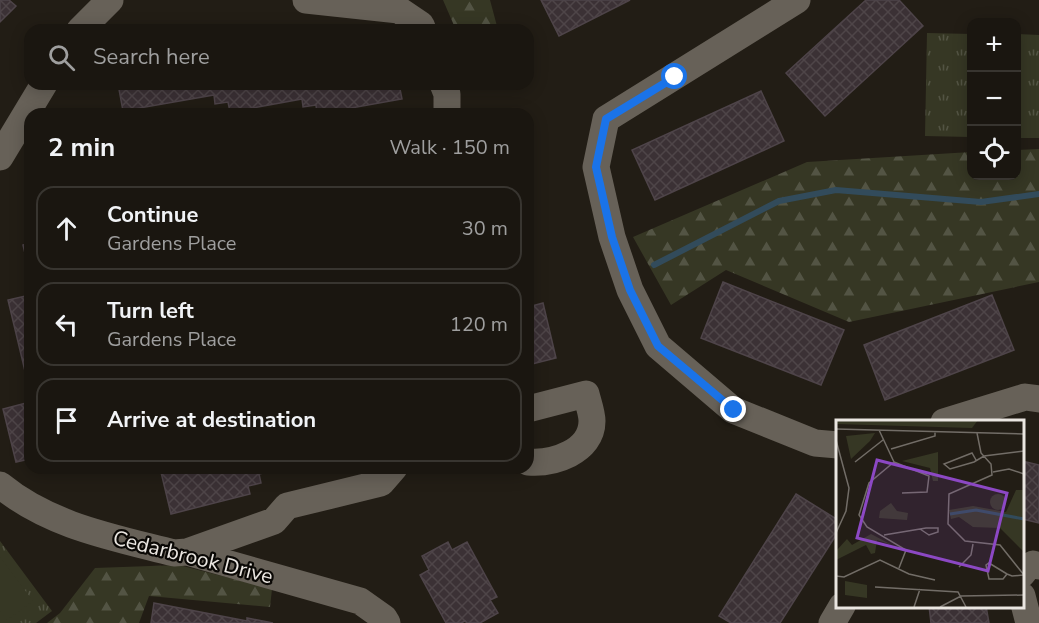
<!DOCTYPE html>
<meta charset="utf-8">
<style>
:root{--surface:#1a1610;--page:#231f19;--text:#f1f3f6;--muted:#9f9f9f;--line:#383530}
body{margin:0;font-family:"Nunito Sans",sans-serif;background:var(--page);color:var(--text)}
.controls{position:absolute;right:18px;top:18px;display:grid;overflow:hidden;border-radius:12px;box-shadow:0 3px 15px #0003}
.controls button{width:54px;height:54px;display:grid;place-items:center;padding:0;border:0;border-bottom:2px solid var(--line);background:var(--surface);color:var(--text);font:30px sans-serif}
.stop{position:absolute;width:18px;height:18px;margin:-14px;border:4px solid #1a73e8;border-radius:50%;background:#fff}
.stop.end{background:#1a73e8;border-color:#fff;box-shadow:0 2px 6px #0008}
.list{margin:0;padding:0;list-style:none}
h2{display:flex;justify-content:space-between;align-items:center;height:78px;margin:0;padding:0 24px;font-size:26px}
h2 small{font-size:20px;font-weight:400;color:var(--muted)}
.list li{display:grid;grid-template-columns:39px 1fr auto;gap:18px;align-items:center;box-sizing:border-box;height:84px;margin:0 12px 12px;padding:0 12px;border:2px solid var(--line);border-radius:18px}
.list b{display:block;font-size:22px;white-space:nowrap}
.list p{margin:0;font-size:20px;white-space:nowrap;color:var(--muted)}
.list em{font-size:20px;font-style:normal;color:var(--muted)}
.icon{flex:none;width:33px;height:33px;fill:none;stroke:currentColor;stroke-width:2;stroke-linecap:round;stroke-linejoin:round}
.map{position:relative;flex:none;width:1039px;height:623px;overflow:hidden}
.search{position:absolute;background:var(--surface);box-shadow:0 3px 15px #0003;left:24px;top:24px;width:510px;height:66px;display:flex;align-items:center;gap:15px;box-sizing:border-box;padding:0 21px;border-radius:18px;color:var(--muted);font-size:22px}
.panel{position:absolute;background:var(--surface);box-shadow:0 3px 15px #0003;left:24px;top:108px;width:510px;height:366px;border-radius:18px}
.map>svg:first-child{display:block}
.grass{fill:url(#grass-tufts)}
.forest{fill:url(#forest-firs)}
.pitch{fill:#363724}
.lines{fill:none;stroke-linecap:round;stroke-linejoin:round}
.stream{stroke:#324b5b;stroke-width:6}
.building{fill:url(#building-cross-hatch);stroke:#4e4449;stroke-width:1.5}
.minor{stroke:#676158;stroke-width:27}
.route{stroke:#1a73e8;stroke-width:8}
.labels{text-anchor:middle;stroke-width:4.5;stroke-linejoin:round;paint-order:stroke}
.street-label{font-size:21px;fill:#eae6e1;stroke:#0a0805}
.inset-river{fill:none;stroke:#324b5b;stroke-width:3}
.inset-road{fill:none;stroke:#726d67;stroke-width:1.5}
.view{fill:#8c48c4;fill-opacity:0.15;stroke:#8c48c4;stroke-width:3}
.inset-edge{fill:none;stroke:#eae6e1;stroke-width:3}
</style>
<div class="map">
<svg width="1039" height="623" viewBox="0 0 1039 623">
<defs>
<pattern id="grass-tufts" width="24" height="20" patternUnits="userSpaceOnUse" patternTransform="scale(1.5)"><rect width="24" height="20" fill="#363724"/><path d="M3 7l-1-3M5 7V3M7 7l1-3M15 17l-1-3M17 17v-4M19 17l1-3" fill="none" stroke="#535444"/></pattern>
<pattern id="forest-firs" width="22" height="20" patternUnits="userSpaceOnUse" patternTransform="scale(1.5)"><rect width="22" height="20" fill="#363724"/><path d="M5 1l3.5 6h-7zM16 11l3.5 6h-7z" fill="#535444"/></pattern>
<pattern id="building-cross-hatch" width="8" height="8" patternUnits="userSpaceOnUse" patternTransform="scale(1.5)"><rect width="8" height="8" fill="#3b3135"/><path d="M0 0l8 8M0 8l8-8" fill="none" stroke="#4e4548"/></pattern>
</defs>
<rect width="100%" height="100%" fill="#221d15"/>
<!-- grass -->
<path class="grass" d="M927,33L971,34V137L925,136Z
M1017,34L1039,35V138H1017Z
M0,541L52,611L36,623H0Z"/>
<!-- forest -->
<path class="forest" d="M443,0H490L498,30H456Z
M1039,149V282L849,322L726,270L671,305L633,237L807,162L971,152L972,176H1016L1017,150Z
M179,565L272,589L270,607L149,596L139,623H47L60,613L95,568Z"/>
<!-- pitch -->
<path class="pitch" d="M0,557L33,601L7,620L0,611Z"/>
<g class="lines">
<!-- stream -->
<path class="stream" d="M654,265L779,201L836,190L981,202L1039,194"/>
</g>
<!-- building -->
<path class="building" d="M0,0H9L16,6L0,22Z
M541,0H630L559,36Z
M866,0H899L923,26L825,116L786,73Z
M118,84H399L402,99L317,114L316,105L303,107L302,99L230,112L228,102L215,104L214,95L123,111Z
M761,91L784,141L655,200L632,150Z
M30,243V274L23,245Z
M723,282L844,330L821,385L701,338Z
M30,295V392L8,300Z
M992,295L1014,350L885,400L864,345Z
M543,303L556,358L528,365V307Z
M30,402V459L16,462L3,409Z
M1022,461L1039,465V523L1022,519Z
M160,468H285L259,474L261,483L248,486L250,494L171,514Z
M796,494L838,520V532L780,623H731L719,616Z
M448,542L452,550L467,542L497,597L490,600L498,613L480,623H467L465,621L461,623H446L420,575L429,570L422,556Z
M154,603L247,621V618L273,623H151Z
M929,606H986L989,623H931Z"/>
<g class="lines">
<!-- minor -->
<path class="minor" d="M306,0L399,10L421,25L423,30
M797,0L606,119L596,167L612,237L630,290L658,346L733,410L815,443L838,445
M80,30L110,0
M443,84L447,94V114
M0,157L44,84
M528,409L586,394C588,402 592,413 592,421C592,452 553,464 528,462
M944,422L1025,397L1039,399
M0,485C50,526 112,537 174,553L187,552L360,601L384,618L387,623
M187,552L274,521L287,506L381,483L394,468
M1022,574L1026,569L1033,564L1039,566
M1022,596L1029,623
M832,623L842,606"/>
</g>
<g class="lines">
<!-- route -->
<path class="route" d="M675,77L606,119L596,167L612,237L630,290L658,346L734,410"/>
</g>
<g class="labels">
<!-- street labels -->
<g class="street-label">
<text transform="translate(193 557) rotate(14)" y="7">Cedarbrook Drive</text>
</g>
</g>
<!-- overview -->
<g transform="translate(836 420)">
<rect width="188" height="188" fill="#221d15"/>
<path d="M154 82a8 8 0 1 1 16 0a8 8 0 1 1-16 0Z" fill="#363724"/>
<path d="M39,13L34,21L15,39L10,16ZM102,32V61H97L94,48L66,41ZM180,70H187V131L164,108L137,107L123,97L115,99L113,90L137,86L170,92ZM55,83L61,91L72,93L71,100L43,98L44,91ZM35,114L56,125L41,120L39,133L35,134L30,125L0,140V131L11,119L16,125Z" fill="#363724"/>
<path d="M0,0H142L136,8L0,4Z" fill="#363724"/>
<path d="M9,161L31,165V178L9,175Z" fill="#363724"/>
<path class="inset-river" d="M114,94L140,90L188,99"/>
<path class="inset-road" d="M0,9L188,14M43,10L58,42M141,13L145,33L155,44L156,55L113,74L112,104L129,121L164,125L188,155M0,20L13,68L10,91L0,113M55,29L99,16V11M140,40L136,33L108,44L114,49L138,42L148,36L188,31M19,42L47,20M58,42L33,63L23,95L31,107L70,130L63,148M58,42L93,56L91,72L66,73M157,52L173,49L188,54M48,115L90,108H102V112L93,115L84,109M123,147L135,135L137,124M171,154L167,159H153L150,145L153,143L171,154L176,156L187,155M0,156L8,157L44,140L73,154L99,160M39,167L122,172L130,187M78,187L84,169M104,187L125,176L188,175"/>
<path class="view" d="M41,40L171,73L152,151L21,118Z"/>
<rect width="188" height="188" class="inset-edge"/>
</g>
</svg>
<div class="controls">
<button>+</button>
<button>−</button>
<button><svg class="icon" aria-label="locate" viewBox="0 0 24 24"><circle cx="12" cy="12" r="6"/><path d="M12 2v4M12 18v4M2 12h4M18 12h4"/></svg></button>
</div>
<div class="stop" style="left:675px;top:77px"></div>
<div class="stop end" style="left:734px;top:410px"></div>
<div class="search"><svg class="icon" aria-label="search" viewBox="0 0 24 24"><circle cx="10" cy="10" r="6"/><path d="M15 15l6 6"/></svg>Search here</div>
<section class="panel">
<h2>2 min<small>Walk · 150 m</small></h2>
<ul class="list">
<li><svg class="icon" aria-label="ahead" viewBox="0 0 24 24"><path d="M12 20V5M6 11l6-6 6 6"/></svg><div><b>Continue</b><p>Gardens Place</p></div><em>30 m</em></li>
<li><svg class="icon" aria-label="left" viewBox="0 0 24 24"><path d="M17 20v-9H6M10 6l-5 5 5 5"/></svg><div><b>Turn left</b><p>Gardens Place</p></div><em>120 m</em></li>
<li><svg class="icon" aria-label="arrive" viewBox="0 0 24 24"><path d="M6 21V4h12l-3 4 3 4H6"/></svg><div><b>Arrive at destination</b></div></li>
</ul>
</section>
</div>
